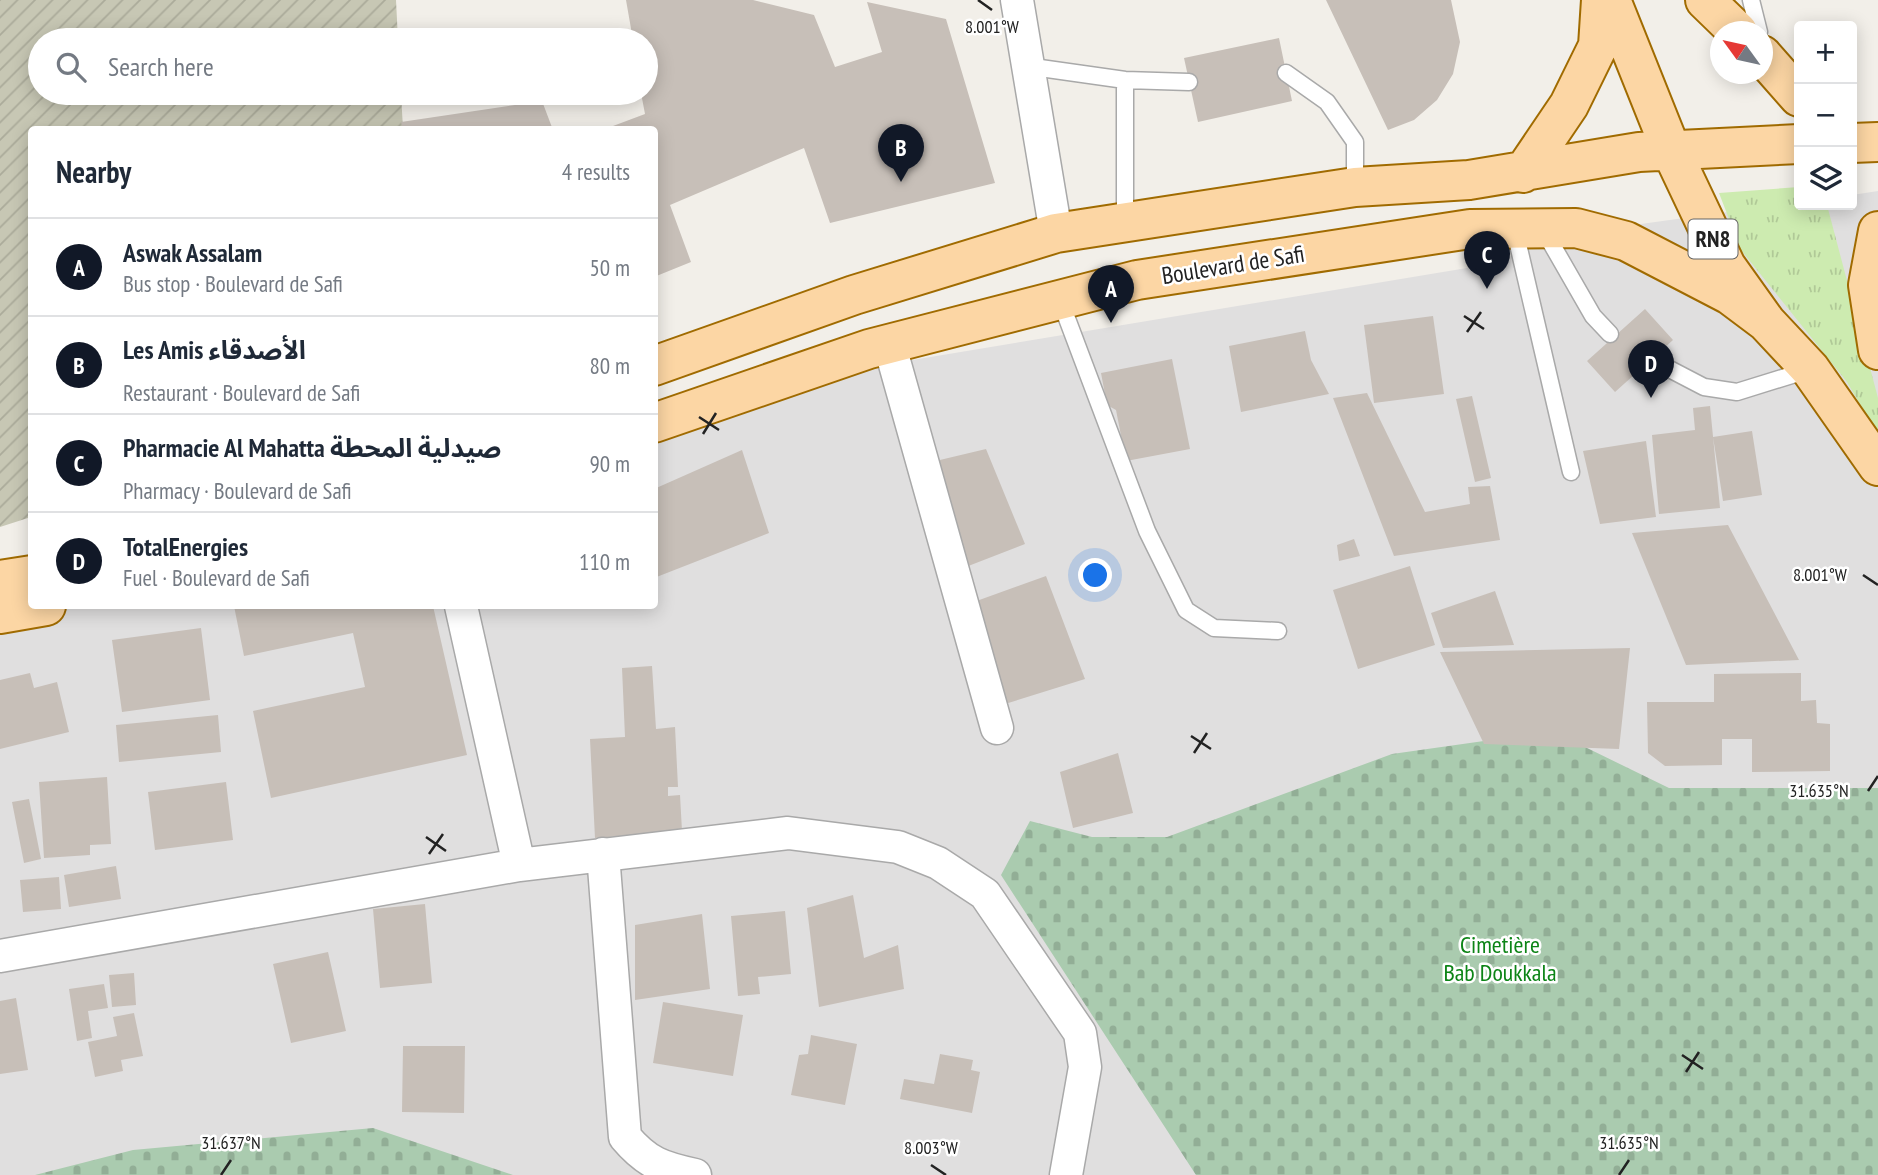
<!DOCTYPE html>
<meta charset="utf-8">
<style>
:root{--surface:#fff;--page:#f6f6f7;--text:#1f2937;--muted:#747a83;--line:#e0e1e3;--accent:#111827}
body{margin:0;font-family:"PT Sans Narrow","Noto Sans Arabic",sans-serif;background:var(--page);color:var(--text)}
.controls{position:absolute;right:21px;top:21px;display:grid;overflow:hidden;border-radius:7px;box-shadow:0 4px 18px #0003}
.controls button{width:63px;height:63px;display:grid;place-items:center;padding:0;border:0;border-bottom:2px solid var(--line);background:var(--surface);color:var(--text);font:35px sans-serif}
.compass{position:absolute;left:1710px;top:21px;width:63px;height:63px;border-radius:50%;background:var(--surface);box-shadow:0 4px 18px #0003;rotate:303deg}
.you{position:absolute;left:1096px;top:576px;width:24px;height:24px;margin:-18px;border:5px solid #fff;border-radius:50%;background:#1a73e8;box-shadow:0 0 0 10px #1a73e833}
.badge{display:grid;place-items:center;width:46px;height:46px;border-radius:50%;background:var(--accent);color:#fff;font-size:23px;font-weight:700}
.pin{position:absolute;translate:-50% -58px;filter:drop-shadow(0 2px 4px #0008)}
.pin::after{content:'';position:absolute;top:37px;width:24px;height:21px;background:inherit;clip-path:polygon(0 0,100% 0,50% 100%)}
.list{margin:0;padding:0;list-style:none}
h2{display:flex;justify-content:space-between;align-items:center;height:91px;margin:0;padding:0 28px;font-size:30px}
h2 small{font-size:23px;font-weight:400;color:var(--muted)}
.list li{display:grid;grid-template-columns:46px 1fr auto;gap:21px;align-items:center;box-sizing:border-box;height:98px;padding:0 28px;border-top:2px solid var(--line)}
.list b{display:block;font-size:26px;white-space:nowrap}
.list p{margin:0;font-size:23px;white-space:nowrap;color:var(--muted)}
.list em{font-size:23px;font-style:normal;color:var(--muted)}
.icon{flex:none;width:38px;height:38px;fill:none;stroke:currentColor;stroke-width:2;stroke-linecap:round;stroke-linejoin:round}
.map{position:relative;flex:none;width:1878px;height:1175px;overflow:hidden}
.search{position:absolute;background:var(--surface);box-shadow:0 4px 18px #0003;left:28px;top:28px;width:630px;height:77px;display:flex;align-items:center;gap:18px;box-sizing:border-box;padding:0 24px;border-radius:38px;color:var(--muted);font-size:26px}
.panel{position:absolute;background:var(--surface);box-shadow:0 4px 18px #0003;left:28px;top:126px;width:630px;height:483px;border-radius:7px}
.map>svg:first-child{display:block}
.residential{fill:#e0dfdf}
.construction{fill:url(#construction-furrows)}
.grass{fill:url(#grass-tufts)}
.cemetery{fill:url(#cemetery-stones)}
.building{fill:#c7bfb8}
.lines{fill:none;stroke-linecap:round;stroke-linejoin:round}
.service-casing{stroke:#a9a9a9;stroke-width:19}
.minor-casing{stroke:#a9a9a9;stroke-width:35}
.primary-casing{stroke:#a06b00;stroke-width:42}
.service{stroke:#fff;stroke-width:16}
.minor{stroke:#fff;stroke-width:32}
.primary{stroke:#fcd6a4;stroke-width:38}
.ticks{fill:none;stroke:#222;stroke-width:2.5}
.labels{text-anchor:middle;stroke-width:5;stroke-linejoin:round;paint-order:stroke}
.shield{fill:#fff;stroke:#646464;stroke-width:2}
.shield-label{font-size:23px;font-weight:bold;fill:#222}
.street-label{font-size:24px;fill:#222;stroke:#fff}
.park-label{font-size:24px;fill:#0c8416;stroke:#fff}
.ticks-label{font-size:18px;text-anchor:middle;fill:#222;stroke:#fff;stroke-width:5;stroke-linejoin:round;paint-order:stroke}
</style>
<div class="map">
<svg width="1878" height="1175" viewBox="0 0 1878 1175">
<defs>
<pattern id="construction-furrows" width="10" height="10" patternUnits="userSpaceOnUse" patternTransform="scale(1.75)"><rect width="10" height="10" fill="#c7c7b4"/><path d="M-1 1l2-2M0 10L10 0M9 11l2-2" fill="none" stroke="#abab9a"/></pattern>
<pattern id="grass-tufts" width="24" height="20" patternUnits="userSpaceOnUse" patternTransform="scale(1.75)"><rect width="24" height="20" fill="#cdebb0"/><path d="M3 7l-1-3M5 7V3M7 7l1-3M15 17l-1-3M17 17v-4M19 17l1-3" fill="none" stroke="#b0c997"/></pattern>
<pattern id="cemetery-stones" width="16" height="16" patternUnits="userSpaceOnUse" patternTransform="scale(1.75)"><rect width="16" height="16" fill="#aacbaf"/><path d="M2 7V4a2 2 0 0 1 4 0v3zM10 15v-3a2 2 0 0 1 4 0v3z" fill="#92ae96"/></pattern>
</defs>
<rect width="100%" height="100%" fill="#f2efe9"/>
<!-- residential -->
<path class="residential" d="M1878,191V1175H0V590L32,606H654L655,424L852,370L1503,262L1537,235L1583,232L1799,202V205H1852V195Z"/>
<!-- construction -->
<path class="construction" d="M0,0H396L398,40H40V93H401L403,129L32,130L31,517L0,527Z"/>
<!-- grass -->
<path class="grass" d="M1799,187V205H1827L1878,398V435L1847,382L1741,250L1719,193Z"/>
<!-- cemetery -->
<path class="cemetery" d="M1491,740L1585,747L1669,788H1878V1175H1196L1001,875L1030,821L1092,837H1167L1392,754Z
M373,1128L513,1175H35L133,1150Z"/>
<!-- building -->
<path class="building" d="M626,0H753L814,15L835,67L882,52L867,2L946,19L995,183L830,223L804,148L670,205L691,262L654,277V130L605,129L645,114L641,93H646V40H633Z
M1326,0H1451L1460,42L1453,74L1437,100L1414,120L1388,130Z
M1279,38L1292,101L1198,122L1184,58Z
M542,101L553,130H403L401,122Z
M1645,309L1673,340L1615,392L1587,361Z
M1433,316L1444,394L1374,403L1364,325Z
M1305,331L1311,360L1329,394L1241,412L1229,346Z
M1172,359L1190,449L1126,461L1116,410L1107,405L1101,373Z
M1367,393L1425,512L1470,504L1468,487L1490,486L1500,540L1394,556L1333,398Z
M1472,396L1491,478L1475,482L1456,399Z
M1710,406L1720,508L1659,514L1652,435L1695,430L1693,408Z
M1752,431L1762,495L1723,501L1713,437Z
M1646,441L1656,517L1600,524L1583,451Z
M986,449L1025,544L958,570L923,464Z
M742,450L769,533L654,578V489Z
M1728,525L1799,660L1686,665L1632,533Z
M1354,539L1360,556L1339,561L1337,545Z
M1410,566L1435,645L1358,669L1333,590Z
M1046,576L1085,679L1005,704L971,603Z
M1495,591L1514,645L1443,648L1431,613Z
M234,606H433L467,755L271,798L253,711L365,687L353,633L244,656Z
M201,628L210,700L122,712L112,640Z
M1630,648L1619,749L1484,744L1440,652Z
M652,666L656,729L675,727L678,787H668V796L680,795L682,831L651,833L652,840L624,842L621,836L595,838L590,739L625,737L622,668Z
M30,673L34,688L57,682L69,732L0,749V680Z
M1801,673V701L1816,700L1817,723L1830,724V771L1752,772V739H1722V765L1665,766L1648,753L1647,702H1714V674Z
M218,715L221,752L119,762L116,725Z
M1118,753L1133,813L1073,828L1060,772Z
M107,777L111,844L90,845V855L44,858L39,782Z
M226,782L233,840L155,850L148,792Z
M29,799L41,859L24,863L12,802Z
M116,866L121,899L69,907L64,875Z
M59,877L61,909L23,912L20,880Z
M853,895L864,958L898,945L904,989L819,1007L807,908Z
M425,904L432,983L380,988L373,909Z
M785,911L791,974L758,977L760,994L738,996L731,916Z
M702,914L710,989L635,1000V925Z
M328,952L346,1031L291,1043L273,964Z
M134,973L136,1005L112,1007L109,975Z
M104,984L108,1008L88,1011L92,1038L77,1041L69,989Z
M16,998L28,1070L0,1074V1001Z
M663,1002L743,1015L733,1076L653,1063Z
M134,1013L143,1056L121,1060L123,1071L95,1077L88,1042L117,1036L113,1017Z
M811,1035L857,1044L845,1105L791,1095L799,1055L808,1054Z
M403,1046H465L464,1113L402,1112Z
M940,1054L973,1060L971,1070L980,1072L972,1113L900,1099L904,1079L934,1084Z"/>
<g class="lines">
<defs>
<path id="service" d="M1751,0L1759,32
M1026,66L1125,80L1189,82
M1286,73L1327,102L1355,142V187
M1125,221V80
M1514,227L1571,472
M1543,229L1593,316L1610,334
M1060,300L1147,531L1186,610L1214,628L1278,631
M1656,362L1704,387L1737,392L1808,370"/>
<path id="minor" d="M1017,0L1056,233
M889,343L997,728
M461,606L519,865
M603,854L625,1137C647,1163 662,1168 695,1175
M0,956L519,865L788,833L898,847L938,863L985,894L1080,1033L1085,1067L1066,1175"/>
<path id="primary" d="M1611,0L1671,150L1726,266L1766,322L1810,369L1878,466
M1705,0L1738,32
M1762,55L1799,97
M1852,143L1878,142
M1523,173L1569,105L1598,46L1601,0
M1878,231L1868,285L1878,350
M654,366L854,295L1056,233L1355,187L1469,180L1639,152L1799,144
M654,423L869,349L1137,280L1470,229L1576,228L1626,241L1730,295L1766,322
M0,580L32,575
M0,614L46,606"/>
</defs>
<!-- service casing -->
<use href="#service" class="service-casing"/>
<!-- minor casing -->
<use href="#minor" class="minor-casing"/>
<!-- primary casing -->
<use href="#primary" class="primary-casing"/>
<!-- service -->
<use href="#service" class="service"/>
<!-- minor -->
<use href="#minor" class="minor"/>
<!-- primary -->
<use href="#primary" class="primary"/>
</g>
<!-- ticks -->
<path class="ticks" d="M978,0L992,10M1464,316L1484,329M1467,332L1481,312M699,417L719,430M703,434L716,413M1863,575L1878,585M1191,736L1211,749M1194,753L1207,733M1868,791L1878,776M426,837L446,851M429,854L443,834M1682,1055L1703,1069M1686,1072L1699,1052M931,1165L946,1175M221,1175L231,1160M1619,1175L1629,1160"/>
<g class="labels">
<!-- shield labels -->
<rect class="shield" x="1688.5" y="219.5" width="49" height="39" rx="5"/>
<g class="shield-label">
<text x="1713" y="247">RN8</text>
</g>
<!-- street labels -->
<g class="street-label">
<text transform="translate(1233 265) rotate(-9)" y="8">Boulevard de Safi</text>
</g>
<!-- park labels -->
<g class="park-label">
<text x="1500" y="953">Cimetière<tspan x="1500" dy="28">Bab Doukkala</tspan></text>
</g>
</g>
<g class="ticks-label">
<text x="992" y="33">8.001°W</text>
<text x="1820" y="581">8.001°W</text>
<text x="1819" y="797">31.635°N</text>
<text x="231" y="1149">31.637°N</text>
<text x="1629" y="1149">31.635°N</text>
<text x="931" y="1154">8.003°W</text>
</g>
</svg>
<div class="controls">
<button>+</button>
<button>−</button>
<button><svg class="icon" aria-label="layers" viewBox="0 0 24 24"><path d="M12 4l9 5-9 5-9-5zM3 14l9 5 9-5"/></svg></button>
</div>
<svg class="compass" viewBox="-18 -18 36 36"><path d="M0-13l5 13h-10z" fill="#e53935"/><path d="M0 13l5-13h-10z" fill="#747a83"/></svg>
<div class="you"></div>
<div class="pin badge" style="left:1111px;top:323px">A</div>
<div class="pin badge" style="left:901px;top:182px">B</div>
<div class="pin badge" style="left:1487px;top:289px">C</div>
<div class="pin badge" style="left:1651px;top:398px">D</div>
<div class="search"><svg class="icon" aria-label="search" viewBox="0 0 24 24"><circle cx="10" cy="10" r="6"/><path d="M15 15l6 6"/></svg>Search here</div>
<section class="panel">
<h2>Nearby<small>4 results</small></h2>
<ul class="list">
<li><span class="badge">A</span><div><b>Aswak Assalam</b><p>Bus stop · Boulevard de Safi</p></div><em>50 m</em></li>
<li><span class="badge">B</span><div><b>Les Amis الأصدقاء</b><p>Restaurant · Boulevard de Safi</p></div><em>80 m</em></li>
<li><span class="badge">C</span><div><b>Pharmacie Al Mahatta صيدلية المحطة</b><p>Pharmacy · Boulevard de Safi</p></div><em>90 m</em></li>
<li><span class="badge">D</span><div><b>TotalEnergies</b><p>Fuel · Boulevard de Safi</p></div><em>110 m</em></li>
</ul>
</section>
</div>
